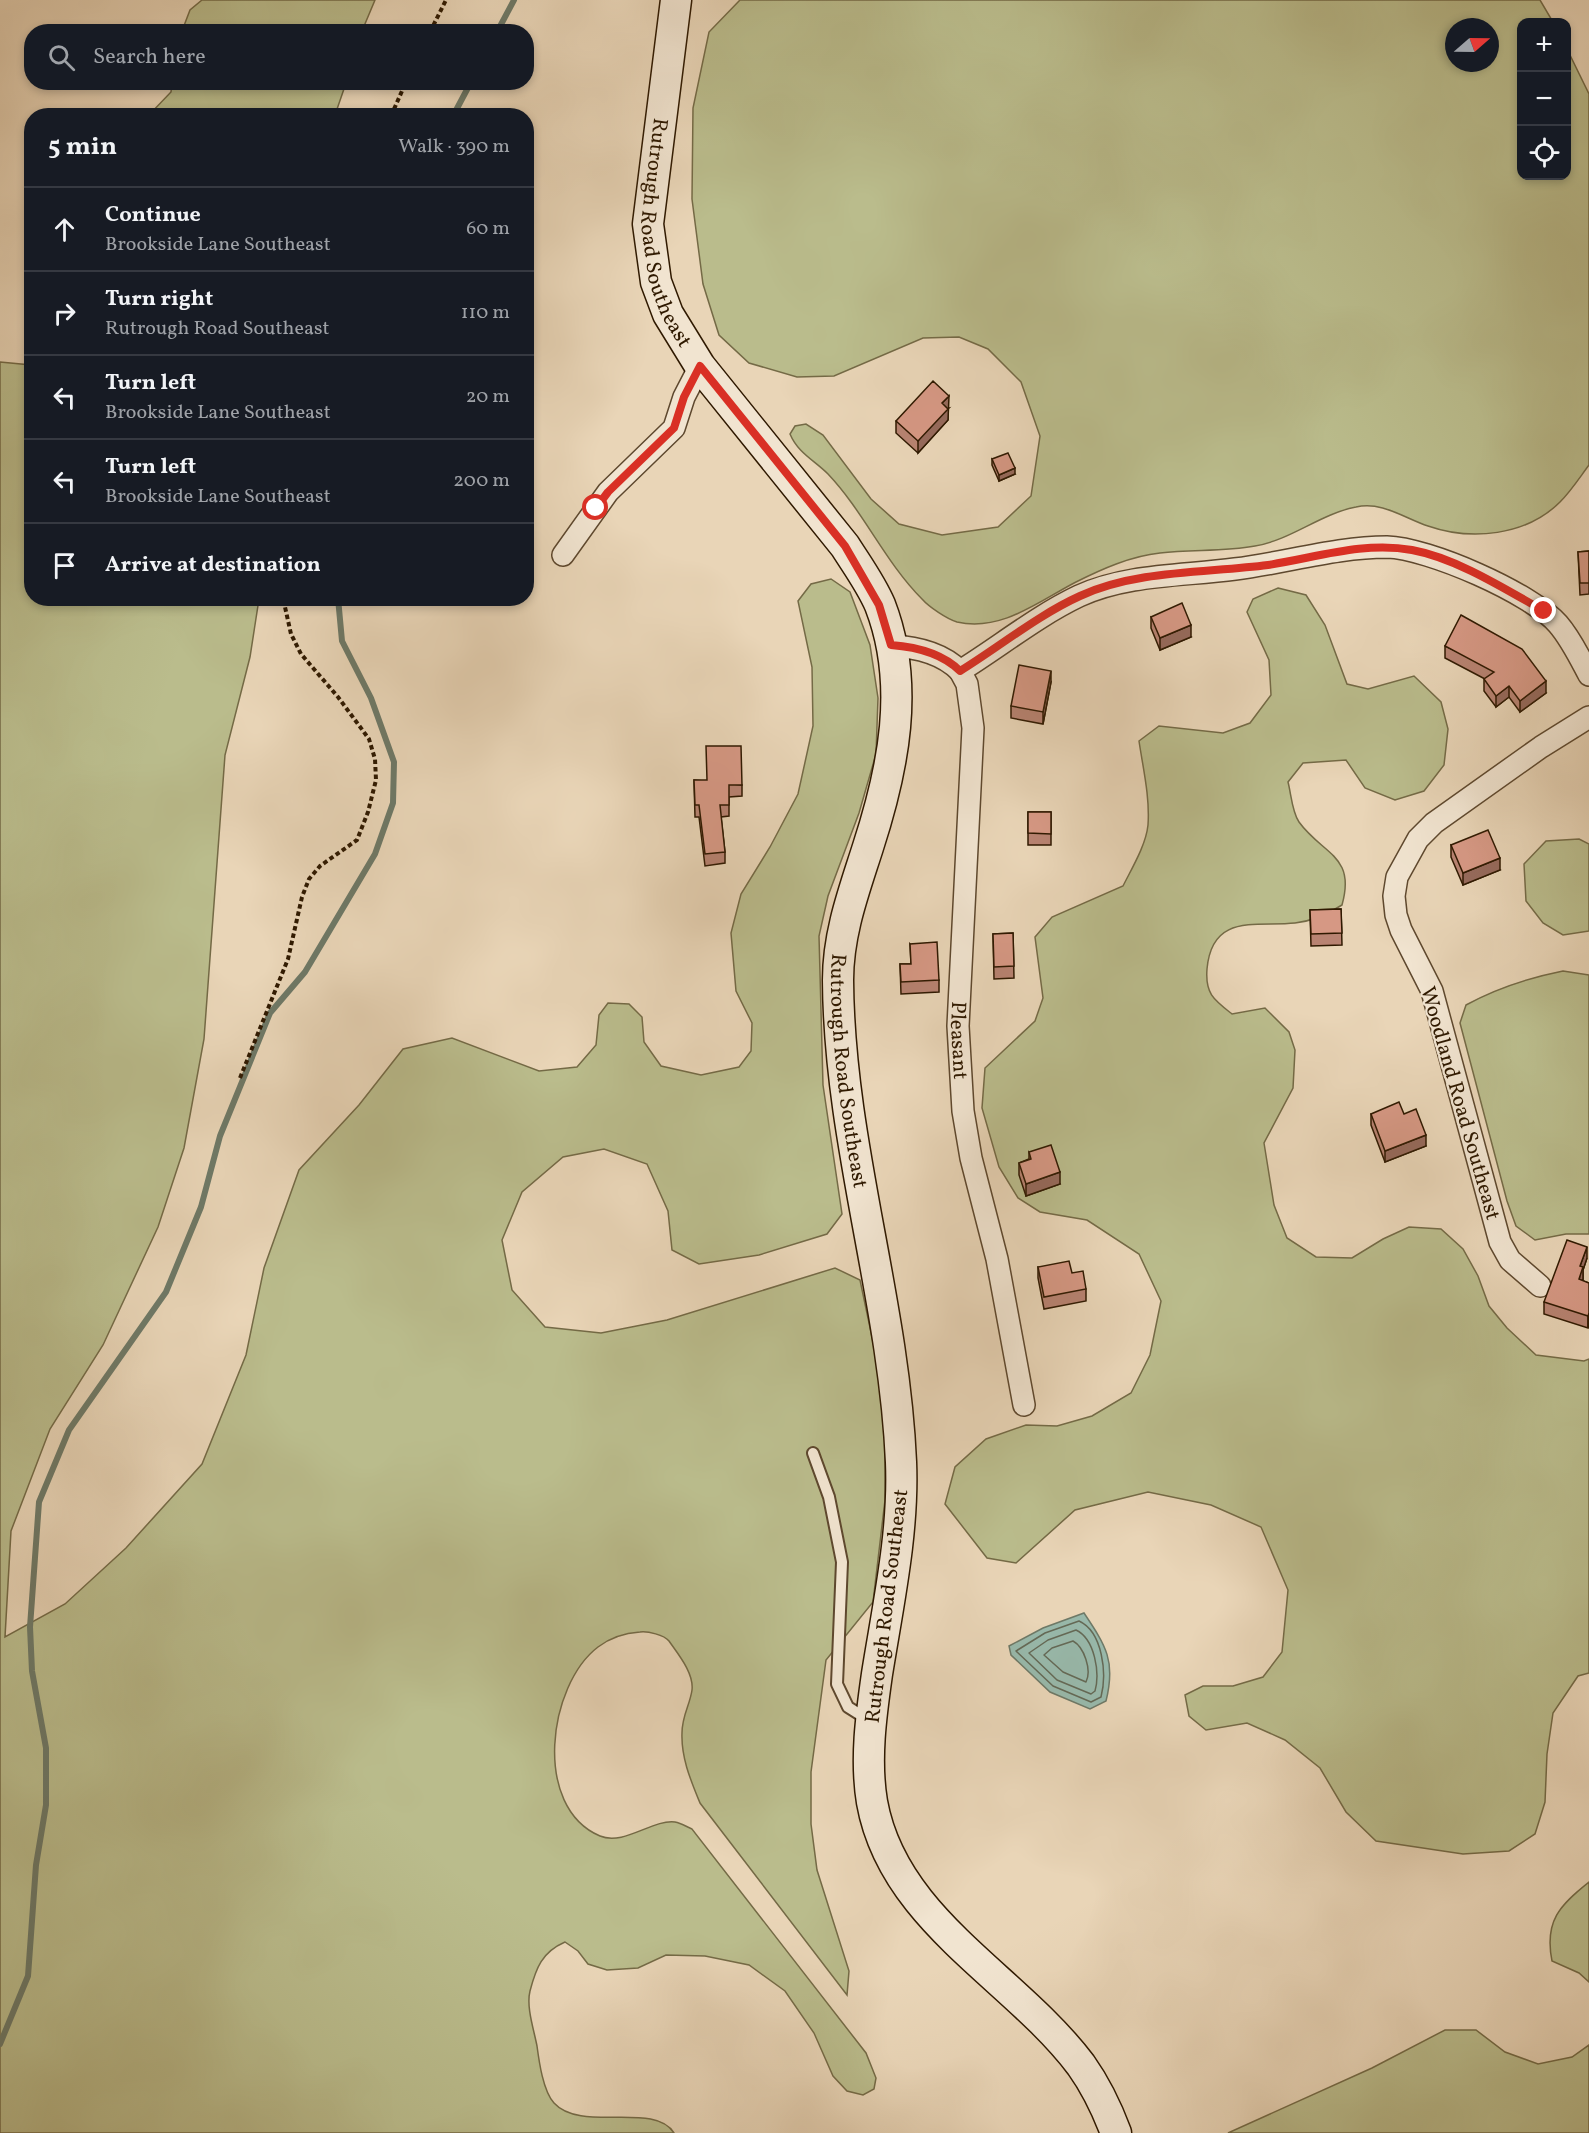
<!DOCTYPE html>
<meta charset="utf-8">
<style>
:root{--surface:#171b24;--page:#242831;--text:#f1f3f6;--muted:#9ea1a6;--line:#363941}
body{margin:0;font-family:Vollkorn,serif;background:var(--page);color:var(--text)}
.controls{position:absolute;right:18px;top:18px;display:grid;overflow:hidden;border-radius:12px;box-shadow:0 3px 9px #0003}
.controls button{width:54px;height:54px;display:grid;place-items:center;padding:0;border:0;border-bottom:2px solid var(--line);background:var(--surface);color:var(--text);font:30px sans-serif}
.compass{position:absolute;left:1445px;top:18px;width:54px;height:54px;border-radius:50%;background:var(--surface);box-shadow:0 3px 9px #0003;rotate:70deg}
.stop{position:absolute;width:18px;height:18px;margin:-14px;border:4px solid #d93025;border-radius:50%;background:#fff}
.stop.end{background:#d93025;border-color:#fff;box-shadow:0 2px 6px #0008}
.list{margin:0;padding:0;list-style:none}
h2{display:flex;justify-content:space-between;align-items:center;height:78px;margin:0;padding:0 24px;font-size:26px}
h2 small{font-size:20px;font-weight:400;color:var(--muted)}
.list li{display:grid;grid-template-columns:39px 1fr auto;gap:18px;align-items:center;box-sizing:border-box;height:84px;padding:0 24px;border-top:2px solid var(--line)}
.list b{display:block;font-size:22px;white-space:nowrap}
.list p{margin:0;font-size:20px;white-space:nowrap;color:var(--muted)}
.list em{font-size:20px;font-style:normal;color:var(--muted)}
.icon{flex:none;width:33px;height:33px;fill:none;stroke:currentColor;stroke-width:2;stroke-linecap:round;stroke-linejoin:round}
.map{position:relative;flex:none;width:1589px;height:2133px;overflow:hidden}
.search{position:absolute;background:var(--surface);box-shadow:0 3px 9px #0003;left:24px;top:24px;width:510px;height:66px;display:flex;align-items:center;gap:15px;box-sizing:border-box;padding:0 21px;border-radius:24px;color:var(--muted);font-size:22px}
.panel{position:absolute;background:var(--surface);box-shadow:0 3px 9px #0003;left:24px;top:108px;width:510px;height:498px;border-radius:24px}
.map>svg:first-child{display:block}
.green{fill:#babc8c;stroke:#746a46;stroke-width:1.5;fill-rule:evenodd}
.water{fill:#98b9ab;stroke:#6e7967;stroke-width:1.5}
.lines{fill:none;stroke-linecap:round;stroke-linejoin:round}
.shore{stroke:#646956;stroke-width:1.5}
.stream{stroke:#6e7967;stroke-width:6}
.lane-casing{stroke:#5e482e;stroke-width:14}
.street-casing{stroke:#5e482e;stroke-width:24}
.secondary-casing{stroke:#2f1900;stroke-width:33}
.path{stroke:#2f1900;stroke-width:4;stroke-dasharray:4.5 3;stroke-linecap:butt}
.lane{stroke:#f1e4d0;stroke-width:10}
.street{stroke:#f1e4d0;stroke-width:21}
.secondary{stroke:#f1e4d0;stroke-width:30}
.wall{fill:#b88372;stroke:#2f1900;stroke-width:1.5}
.shaded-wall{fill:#966a5c;stroke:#2f1900;stroke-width:1.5}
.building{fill:#d69884;stroke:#2f1900;stroke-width:1.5}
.route{stroke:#d93025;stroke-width:8}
.labels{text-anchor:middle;stroke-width:4.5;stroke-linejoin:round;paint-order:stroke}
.street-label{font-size:21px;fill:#2f1900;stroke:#f1e4d0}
</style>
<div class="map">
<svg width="1589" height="2133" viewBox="0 0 1589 2133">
<rect width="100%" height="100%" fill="#e9d5b7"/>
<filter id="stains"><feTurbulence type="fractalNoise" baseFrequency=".00333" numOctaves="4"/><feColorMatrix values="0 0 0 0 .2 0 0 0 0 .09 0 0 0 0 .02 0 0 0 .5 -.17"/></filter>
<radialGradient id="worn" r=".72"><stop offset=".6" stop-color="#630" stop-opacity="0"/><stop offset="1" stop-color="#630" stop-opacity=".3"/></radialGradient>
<!-- green -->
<path class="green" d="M202,0H375L362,31H182L190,10Z
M740,0H1540L1553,22H1522V176H1566L1567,49L1589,94V465C1580,477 1571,491 1560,502C1526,536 1471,541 1428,526C1404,518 1382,501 1356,507C1320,514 1291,540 1255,546C1223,552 1192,549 1160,553C1131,556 1102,569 1076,582C1039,601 1002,632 957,622C947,619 929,607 922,599C885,562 864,512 828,474C814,460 798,453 790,434L795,426L806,424L823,435L871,499L899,524L942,535L998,527L1031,496L1040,436L1021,382L988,349L959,337L923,338L834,376L797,377L749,363L719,335L703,284L692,199L693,108L709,32ZM1454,27H1490V63H1454Z
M172,83V82L346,83L335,115H149L171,92Z
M0,362L31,365L32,598L259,599L250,657L225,755L204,1039L184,1148L158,1227L103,1345L50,1429L11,1531L5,1637L65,1604L126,1548L202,1464L246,1355L264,1268L299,1170L359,1105L403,1049L452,1038L539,1071L577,1067L596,1045L599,1015L608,1003L629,1004L642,1017L644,1042L661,1066L701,1075L739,1067L751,1051L752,1023L736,991L731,933L741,894L770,847L798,794L813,726L812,667L798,601L811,584L831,579L850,592L870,645L878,698L876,754L859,813L828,896L819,936L823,1085L842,1214L827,1234L759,1255L699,1264L672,1250L668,1211L647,1164L604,1149L563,1157L522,1192L502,1240L512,1290L545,1327L601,1333L667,1320L835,1268L860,1280L885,1399V1500L873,1602L826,1660L811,1772V1824L817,1870L849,1971L847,1995L700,1803C691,1781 681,1758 682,1733C682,1715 690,1705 692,1690C694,1673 678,1654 669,1641C664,1635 648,1631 640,1632C625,1633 611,1637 598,1647C548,1685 532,1807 600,1836C624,1846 653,1819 675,1822C681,1823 687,1827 692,1829L866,2053L876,2078L874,2089L863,2095L847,2091L833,2076L814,2033L785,1991L749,1965L705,1956L666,1955L638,1968L607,1970L588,1964L578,1951L565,1942C542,1952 536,1968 530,1991C526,2007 534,2030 537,2046C539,2061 543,2091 554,2103C581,2133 655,2101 674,2133H0Z
M1278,588L1306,595L1325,625L1347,684L1368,689L1414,676L1441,702L1448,729L1444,765L1424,791L1395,800L1365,788L1346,760L1303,763L1288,782C1291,793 1292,812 1299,822C1323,855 1356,855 1342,905C1328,914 1313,921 1295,923C1256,927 1212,913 1207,969C1205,994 1214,1000 1232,1014L1265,1008L1289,1032L1295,1050L1293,1088L1264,1143L1274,1205L1287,1238L1316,1257L1352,1258L1383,1239L1409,1227L1441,1229L1463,1249L1478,1276L1489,1306L1507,1328L1536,1355L1584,1361L1589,1359V1673L1578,1676L1553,1713L1547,1754L1545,1802L1535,1834L1509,1851L1463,1854L1376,1841L1346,1812L1320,1768L1285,1740L1247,1723L1206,1730L1189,1716L1185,1695L1203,1686H1233L1263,1677L1282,1652L1288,1590L1261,1527L1211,1505L1148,1492L1075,1510L1016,1563L987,1558L945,1504L955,1467L986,1439L1026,1425L1057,1426L1092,1416L1131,1393L1150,1355L1161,1301L1139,1254L1087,1220L1040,1212L1018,1198L999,1167L982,1108L985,1068L1035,1021L1043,998L1035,937L1052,917L1123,886C1132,868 1146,845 1148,825C1150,797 1143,768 1139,741L1159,726L1223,733L1250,723L1271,695L1269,660L1247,612L1253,599Z
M1579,839L1589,844V931L1563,935L1543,923L1526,901L1524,864L1546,841Z
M1563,971L1589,975V1234H1566L1535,1240L1516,1226L1507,1201L1460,1023L1466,1005C1497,988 1528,978 1563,971Z
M1589,1882V1982L1579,1973L1552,1961C1544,1921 1560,1905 1589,1882Z
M1445,2030H1476L1505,2052L1538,2064L1572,2057L1589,2045V2133H1228L1372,2068Z"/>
<!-- water -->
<path class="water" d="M1084,1613C1106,1646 1116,1661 1106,1701L1090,1709L1050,1692L1011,1655L1009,1646L1043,1628Z"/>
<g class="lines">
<!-- shore -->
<path class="shore" d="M1079,1621C1103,1632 1107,1674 1101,1697L1091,1702L1053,1686L1016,1651L1045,1633Z
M1076,1630C1095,1639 1100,1673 1095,1691L1091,1694L1057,1680L1029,1653L1048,1640Z
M1073,1641C1084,1647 1092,1670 1086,1682L1063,1672L1044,1655L1052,1648Z"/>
<!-- stream -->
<path class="stream" d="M497,32L514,0
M453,116L471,82
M0,2044L28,1976L36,1865L46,1805V1748L32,1671L30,1627L39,1502L69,1430L166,1292L201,1207L220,1136L270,1013L305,972L375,854L393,803L394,762L371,698L342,641L338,598"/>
<defs>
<path id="lane" d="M813,1453L829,1497L842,1562L837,1684L848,1707L867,1719"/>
<g id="street">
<path d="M563,555L608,492L674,428L684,397L700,366"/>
<path d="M891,646C917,647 942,653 960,671C999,647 1037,616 1079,596C1127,574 1183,576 1235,569C1285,563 1336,547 1387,547C1428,548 1531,593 1558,624C1571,639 1580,658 1589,675"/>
<path id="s1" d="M960,671L967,684L973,728L958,1026L963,1111L971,1158L997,1259L1024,1405"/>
<path d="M1540,1286L1510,1260L1500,1242L1432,991L1401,930L1396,915L1394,896L1397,877L1418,839L1434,823L1541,747L1589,717"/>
</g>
<g id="secondary">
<path id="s2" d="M676,0L648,224L656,282L668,314L700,366L845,546C857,565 871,584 880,605C911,685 893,770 868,847C854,891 838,933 838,980C839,1143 894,1300 901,1462C904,1532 888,1605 877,1674C871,1716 865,1760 872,1802C893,1920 1014,1976 1081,2065C1096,2086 1107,2109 1116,2133"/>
</g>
</defs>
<!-- lane casing -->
<use href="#lane" class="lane-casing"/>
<!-- street casing -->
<use href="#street" class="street-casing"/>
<!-- secondary casing -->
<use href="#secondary" class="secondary-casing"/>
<!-- path -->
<path class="path" d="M430,32L446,0
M391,116L406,82
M240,1078L288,959L302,897L309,879L320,866L357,840L368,812L376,780L375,759L369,739L338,697L301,654L291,634L283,598"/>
<!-- lane -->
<use href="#lane" class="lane"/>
<!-- street -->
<use href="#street" class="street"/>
<!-- secondary -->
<use href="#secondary" class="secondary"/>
</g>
<!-- wall -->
<path class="wall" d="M949,408L948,409V420L918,453L896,433V421Z
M992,459L1015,474L999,481L992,465Z
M1589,551V594L1580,595L1578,552Z
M1151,617L1191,637L1160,650L1151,628Z
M1445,646L1546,693L1520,712L1509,697L1496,707L1484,691V679H1485L1445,658Z
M1051,682L1043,724L1011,718V706Z
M694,780L742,785V796L729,797V816L721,817L725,852V863L705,866L699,817H695Z
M1028,812H1051V845H1028Z
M1451,845L1500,870L1463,885L1451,857Z
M1341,909L1342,945L1311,946L1310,910Z
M1013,933L1014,978L994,979L993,934Z
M910,944L939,980V992L901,994L900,964H911Z
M1371,1114H1404L1426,1146L1385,1162L1371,1125Z
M1029,1152L1060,1184L1026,1196L1019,1175V1163L1029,1159Z
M1587,1258L1583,1270V1281L1589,1283L1588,1328L1544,1314V1302Z
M1038,1267L1072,1273L1086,1289V1301L1044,1309L1038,1278Z"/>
<!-- shaded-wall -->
<path class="shaded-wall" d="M949,396L948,420L918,453V441L942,403Z
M1015,468V474L999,481V475Z
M1191,625V637L1160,650V638Z
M1051,671V682L1043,724V712Z
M1546,681V693L1520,712V701Z
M1509,686V697L1496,707V696Z
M1500,858V870L1463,885V873Z
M1426,1135V1146L1385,1162V1151Z
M1060,1172V1184L1026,1196V1184Z
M1587,1247V1258L1583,1270V1279L1579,1291L1580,1266Z
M1589,1313V1325L1588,1328V1316Z"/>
<!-- building -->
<path class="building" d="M933,381L949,396L942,403L948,409L918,441L896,421Z
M1008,453L1015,468L999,475L992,459Z
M1589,551V583H1580L1578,552Z
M1182,603L1191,625L1160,638L1151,617Z
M1461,615L1522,649L1546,681L1520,701L1509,686L1496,696L1484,679L1494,672L1445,646Z
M1019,665L1051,671L1043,712L1011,706Z
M706,746H741L742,785H729V805H720L725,852L705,854L699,805H695L694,780H707Z
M1028,812H1051V834L1028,833Z
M1488,830L1500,858L1463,873L1451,845Z
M1341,909L1342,933L1311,934L1310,910Z
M1013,933L1014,966L994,967L993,934Z
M937,942L939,980L901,982L900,964H911L910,944Z
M1399,1102L1404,1114L1416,1109L1426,1135L1385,1151L1371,1114Z
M1051,1145L1060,1172L1026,1184L1019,1163L1031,1159L1029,1152Z
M1567,1240L1587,1247L1580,1266L1583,1267L1579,1279L1589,1283V1313L1588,1316L1544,1302Z
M1069,1261L1072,1273L1083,1271L1086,1289L1044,1297L1038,1267Z"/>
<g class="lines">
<!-- route -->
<path class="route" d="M596,508L608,492L674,428L684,397L700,366L845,546L879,605L891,645C917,647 942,653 960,671C999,647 1038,615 1080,596C1136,570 1206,573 1268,565C1315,558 1363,541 1412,550C1456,558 1505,589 1544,611"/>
</g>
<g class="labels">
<!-- street labels -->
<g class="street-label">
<text dy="7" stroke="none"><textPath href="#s2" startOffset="237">Rutrough Road Southeast</textPath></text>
<text dy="7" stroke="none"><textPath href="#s1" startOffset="372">Pleasant</textPath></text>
<text dy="7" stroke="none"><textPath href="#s2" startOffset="1155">Rutrough Road Southeast</textPath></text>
<text transform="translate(1461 1103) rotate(74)" y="7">Woodland Road Southeast</text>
<text transform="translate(886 1606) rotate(-83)" y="7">Rutrough Road Southeast</text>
</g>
</g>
<rect width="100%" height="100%" filter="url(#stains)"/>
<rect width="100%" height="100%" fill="url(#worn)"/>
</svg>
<div class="controls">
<button>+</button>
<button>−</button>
<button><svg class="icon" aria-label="locate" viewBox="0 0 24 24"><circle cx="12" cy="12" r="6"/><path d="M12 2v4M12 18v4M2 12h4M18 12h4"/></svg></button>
</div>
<svg class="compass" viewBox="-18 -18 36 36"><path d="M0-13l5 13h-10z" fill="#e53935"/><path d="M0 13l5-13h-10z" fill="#9ea1a6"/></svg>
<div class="stop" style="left:596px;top:508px"></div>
<div class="stop end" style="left:1544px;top:611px"></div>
<div class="search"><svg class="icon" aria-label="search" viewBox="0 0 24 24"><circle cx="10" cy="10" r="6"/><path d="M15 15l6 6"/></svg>Search here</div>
<section class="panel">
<h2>5 min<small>Walk · 390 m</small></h2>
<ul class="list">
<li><svg class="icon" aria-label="ahead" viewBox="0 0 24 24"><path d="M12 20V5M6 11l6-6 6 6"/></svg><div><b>Continue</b><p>Brookside Lane Southeast</p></div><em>60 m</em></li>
<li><svg class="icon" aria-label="right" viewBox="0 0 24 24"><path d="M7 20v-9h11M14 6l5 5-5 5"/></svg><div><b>Turn right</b><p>Rutrough Road Southeast</p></div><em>110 m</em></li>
<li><svg class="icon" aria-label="left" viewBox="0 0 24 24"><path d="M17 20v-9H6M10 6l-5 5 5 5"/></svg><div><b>Turn left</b><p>Brookside Lane Southeast</p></div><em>20 m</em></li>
<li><svg class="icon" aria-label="left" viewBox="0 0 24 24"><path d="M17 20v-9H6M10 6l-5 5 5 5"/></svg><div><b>Turn left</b><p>Brookside Lane Southeast</p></div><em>200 m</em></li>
<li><svg class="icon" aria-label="arrive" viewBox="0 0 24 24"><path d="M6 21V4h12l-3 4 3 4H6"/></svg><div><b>Arrive at destination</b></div></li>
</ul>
</section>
</div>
